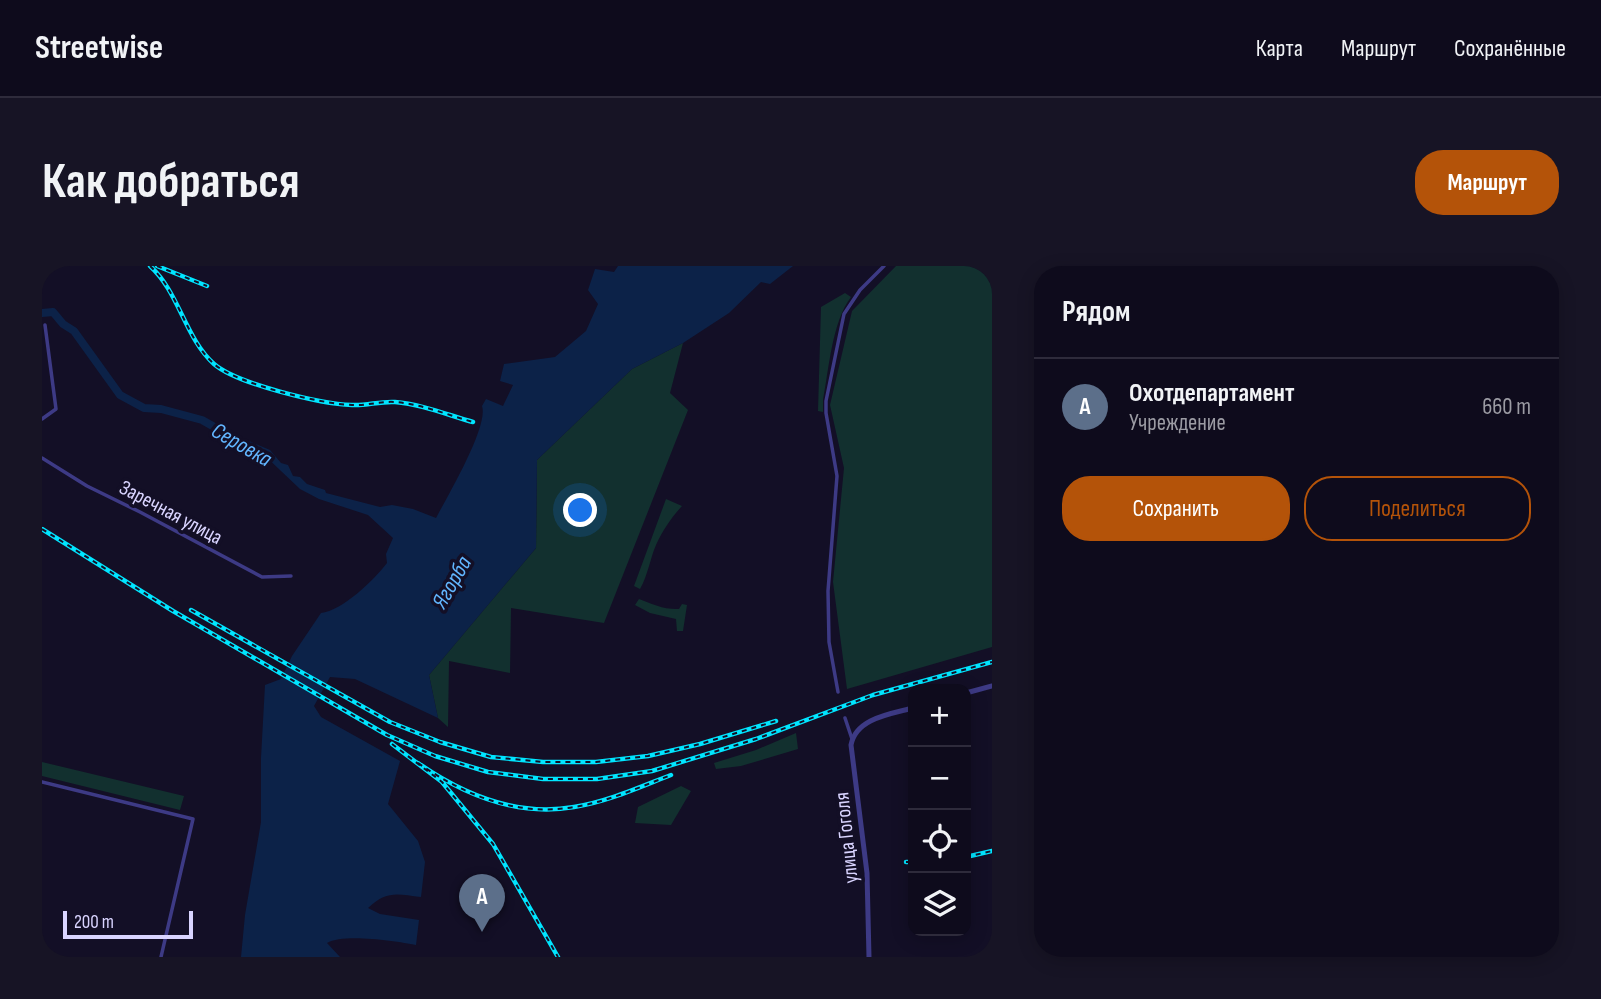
<!DOCTYPE html>
<html lang="ru">
<meta charset="utf-8">
<style>
:root{--surface:#0e0b1c;--page:#171425;--text:#f1f3f6;--muted:#9b9ba3;--line:#2e2b3b;--accent:#b45309}
body{margin:0;font-family:"Sofia Sans Condensed",sans-serif;background:var(--page);color:var(--text)}
.controls{position:absolute;right:21px;bottom:21px;display:grid;overflow:hidden;border-radius:14px;box-shadow:0 4px 18px #0003}
.controls button{width:63px;height:63px;display:grid;place-items:center;padding:0;border:0;border-bottom:2px solid var(--line);background:var(--surface);color:var(--text);font:35px sans-serif}
.scale{position:absolute;left:21px;bottom:18px;width:130px;box-sizing:border-box;padding-left:7px;border:4px solid #d9d4ff;border-top:0;font-size:19px;line-height:24px;white-space:nowrap;color:#d9d4ff;-webkit-text-stroke:5px #130f26;paint-order:stroke}
.you{position:absolute;left:539px;top:245px;width:24px;height:24px;margin:-18px;border:5px solid #fff;border-radius:50%;background:#1a73e8;box-shadow:0 0 0 10px #1a73e833}
.badge{display:grid;place-items:center;width:46px;height:46px;border-radius:50%;background:var(--accent);color:#fff;font-size:23px;font-weight:700}
.pin{position:absolute;translate:-50% -58px;filter:drop-shadow(0 2px 4px #0008)}
.pin::after{content:'';position:absolute;top:37px;width:24px;height:21px;background:inherit;clip-path:polygon(0 0,100% 0,50% 100%)}
.list{margin:0;padding:0;list-style:none}
h2{display:flex;justify-content:space-between;align-items:center;height:91px;margin:0;padding:0 28px;font-size:30px}
h2 small{font-size:23px;font-weight:400;color:var(--muted)}
.list li{display:grid;grid-template-columns:46px 1fr auto;gap:21px;align-items:center;box-sizing:border-box;height:98px;padding:0 28px;border-top:2px solid var(--line)}
.list b{display:block;font-size:26px;white-space:nowrap}
.list p{margin:0;font-size:23px;white-space:nowrap;color:var(--muted)}
.list em{font-size:23px;font-style:normal;color:var(--muted)}
.actions{display:flex;gap:14px;padding:21px 28px}
.actions a{flex:1;padding:16px 0;border:2px solid var(--accent);border-radius:28px;text-align:center;font-size:24px;color:var(--accent)}
.actions .main{background:var(--accent);color:#fff}
.icon{flex:none;width:38px;height:38px;fill:none;stroke:currentColor;stroke-width:2;stroke-linecap:round;stroke-linejoin:round}
.map{position:relative;flex:none;width:950px;height:691px;overflow:hidden;border-radius:28px}
header{display:flex;align-items:center;gap:42px;box-sizing:border-box;height:98px;padding:0 35px;background:var(--surface);border-bottom:2px solid var(--line)}
header strong{font-size:33px}
nav{display:flex;gap:38px;margin-inline-start:auto;font-size:24px}
.intro{display:flex;align-items:center;justify-content:space-between;box-sizing:border-box;height:168px;padding:0 42px}
h1{margin:0;font-size:49px}
.button{padding:18px 32px;border-radius:28px;background:var(--accent);color:#fff;font-size:24px;font-weight:700}
main{display:flex;gap:42px;padding:0 42px}
aside{flex:1;background:var(--surface);border-radius:28px;box-shadow:0 4px 18px #0003}
.map>svg:first-child{display:block}
.green{fill:#12302f}
.water{fill:#0c2248}
.lines{fill:none;stroke-linecap:round;stroke-linejoin:round}
.river{stroke:#0c2248;stroke-width:8}
.minor{stroke:#3d3a85;stroke-width:3.5}
.tertiary{stroke:#3d3a85;stroke-width:5}
.rail-casing{stroke:#00e5ff;stroke-width:4.5}
.rail{stroke:#130f26;stroke-width:2;stroke-dasharray:5;stroke-linecap:butt}
.labels{text-anchor:middle;stroke-width:7;stroke-linejoin:round;paint-order:stroke}
.street-label{font-size:21px;fill:#d9d4ff;stroke:#130f26}
.water-label{font-size:23px;font-style:italic;fill:#62b6ff;stroke:#130f26}
</style>
<header>
<strong>Streetwise</strong>
<nav><a>Карта</a><a>Маршрут</a><a>Сохранённые</a></nav>
</header>
<div class="intro"><h1>Как добраться</h1><a class="button">Маршрут</a></div>
<main>
<div class="map">
<svg width="950" height="691" viewBox="0 0 950 691">
<rect width="100%" height="100%" fill="#130f26"/>
<!-- green -->
<path class="green" d="M854,0H950V381L805,423L791,316L802,202L788,139L810,45Z
M803,27L809,31C790,56 787,103 781,134V146L776,145L779,41Z
M641,77L628,127L646,144L562,357L469,342L468,407L407,395L406,461L396,452L387,409L494,282L495,194L590,103Z
M624,233L640,240C629,252 621,264 614,279C608,293 606,309 598,323L592,320Z
M597,333C610,338 623,344 637,343L640,338L645,339L641,365H635L634,353L608,347L593,339Z
M754,467L756,483L699,500L674,503L672,497L714,484Z
M0,496L142,530L138,544L0,510Z
M639,520L649,525L629,559L593,557L596,541Z"/>
<!-- water -->
<path class="water" d="M576,0H751L728,18L719,16L687,47L641,77L590,103L495,194L494,282L387,409L396,452L313,413L288,411L272,440L279,451L358,495L346,538L376,575L383,596L379,631C355,628 345,624 326,642L338,648L377,654L374,679C355,675 301,667 285,677L298,691H199L203,649L219,556V492L223,419L239,413L250,390L279,347C300,345 332,314 345,297L344,288L351,272L326,249L277,233L258,223L219,186L209,185L198,178L207,175L228,184L239,197L246,199L251,210L258,211L265,218L283,224L284,227L338,241L350,239L371,243L394,252C405,231 447,160 440,140L444,133L461,140L471,119L458,115L462,98L513,91L544,65L556,38L546,24L553,3L572,6Z"/>
<g class="lines">
<!-- river -->
<path class="river" d="M0,47L11,46L21,58L32,65L78,129L102,142L119,143L160,154L190,171L198,178L207,180"/>
<!-- minor -->
<path class="minor" d="M0,153L14,143L3,59
M0,192L45,220L98,246L220,311L249,310
M796,426L787,376L786,325L795,210L784,147V135L802,48L818,24L842,0
M803,452L810,473
M0,516L151,553L119,691"/>
<!-- tertiary -->
<path class="tertiary" d="M924,427L950,420
M827,691L825,607L809,479C814,452 849,448 871,442"/>
<defs>
<path id="rail" d="M108,0C137,26 143,72 172,98C195,118 279,138 310,139C324,140 338,135 353,136C379,138 406,149 431,156
M115,0L165,20
M0,263L131,345L345,469L393,490L446,506L501,513H555L610,505L714,473L831,429L950,396
M149,344L348,456L398,476L449,491L501,496H554L606,490L658,478L734,455
M350,478L400,516L451,578L516,691
M376,497C422,529 475,551 532,541C565,536 598,521 629,509
M924,591L950,585
M864,596H871"/>
</defs>
<!-- rail casing -->
<use href="#rail" class="rail-casing"/>
<!-- rail -->
<use href="#rail" class="rail"/>
</g>
<g class="labels">
<!-- street labels -->
<g class="street-label">
<text transform="translate(129 246) rotate(28)" y="7">Заречная улица</text>
<text transform="translate(804 572) rotate(-96)" y="7">улица Гоголя</text>
</g>
<!-- water labels -->
<g class="water-label">
<text transform="translate(200 178) rotate(30)" y="8">Серовка</text>
<text transform="translate(409 316) rotate(-60)" y="8">Ягорба</text>
</g>
</g>
</svg>
<div class="controls">
<button>+</button>
<button>−</button>
<button><svg class="icon" aria-label="locate" viewBox="0 0 24 24"><circle cx="12" cy="12" r="6"/><path d="M12 2v4M12 18v4M2 12h4M18 12h4"/></svg></button>
<button><svg class="icon" aria-label="layers" viewBox="0 0 24 24"><path d="M12 4l9 5-9 5-9-5zM3 14l9 5 9-5"/></svg></button>
</div>
<div class="scale">200 m</div>
<div class="you"></div>
<div class="pin badge" style="left:440px;top:666px;background:#5c6f8a">A</div>
</div>
<aside>
<h2>Рядом<small></small></h2>
<ul class="list">
<li><span class="badge" style="background:#5c6f8a">A</span><div><b>Охотдепартамент</b><p>Учреждение</p></div><em>660 m</em></li>
</ul>
<div class="actions"><a class="main">Сохранить</a><a>Поделиться</a></div>
</aside>
</main>
